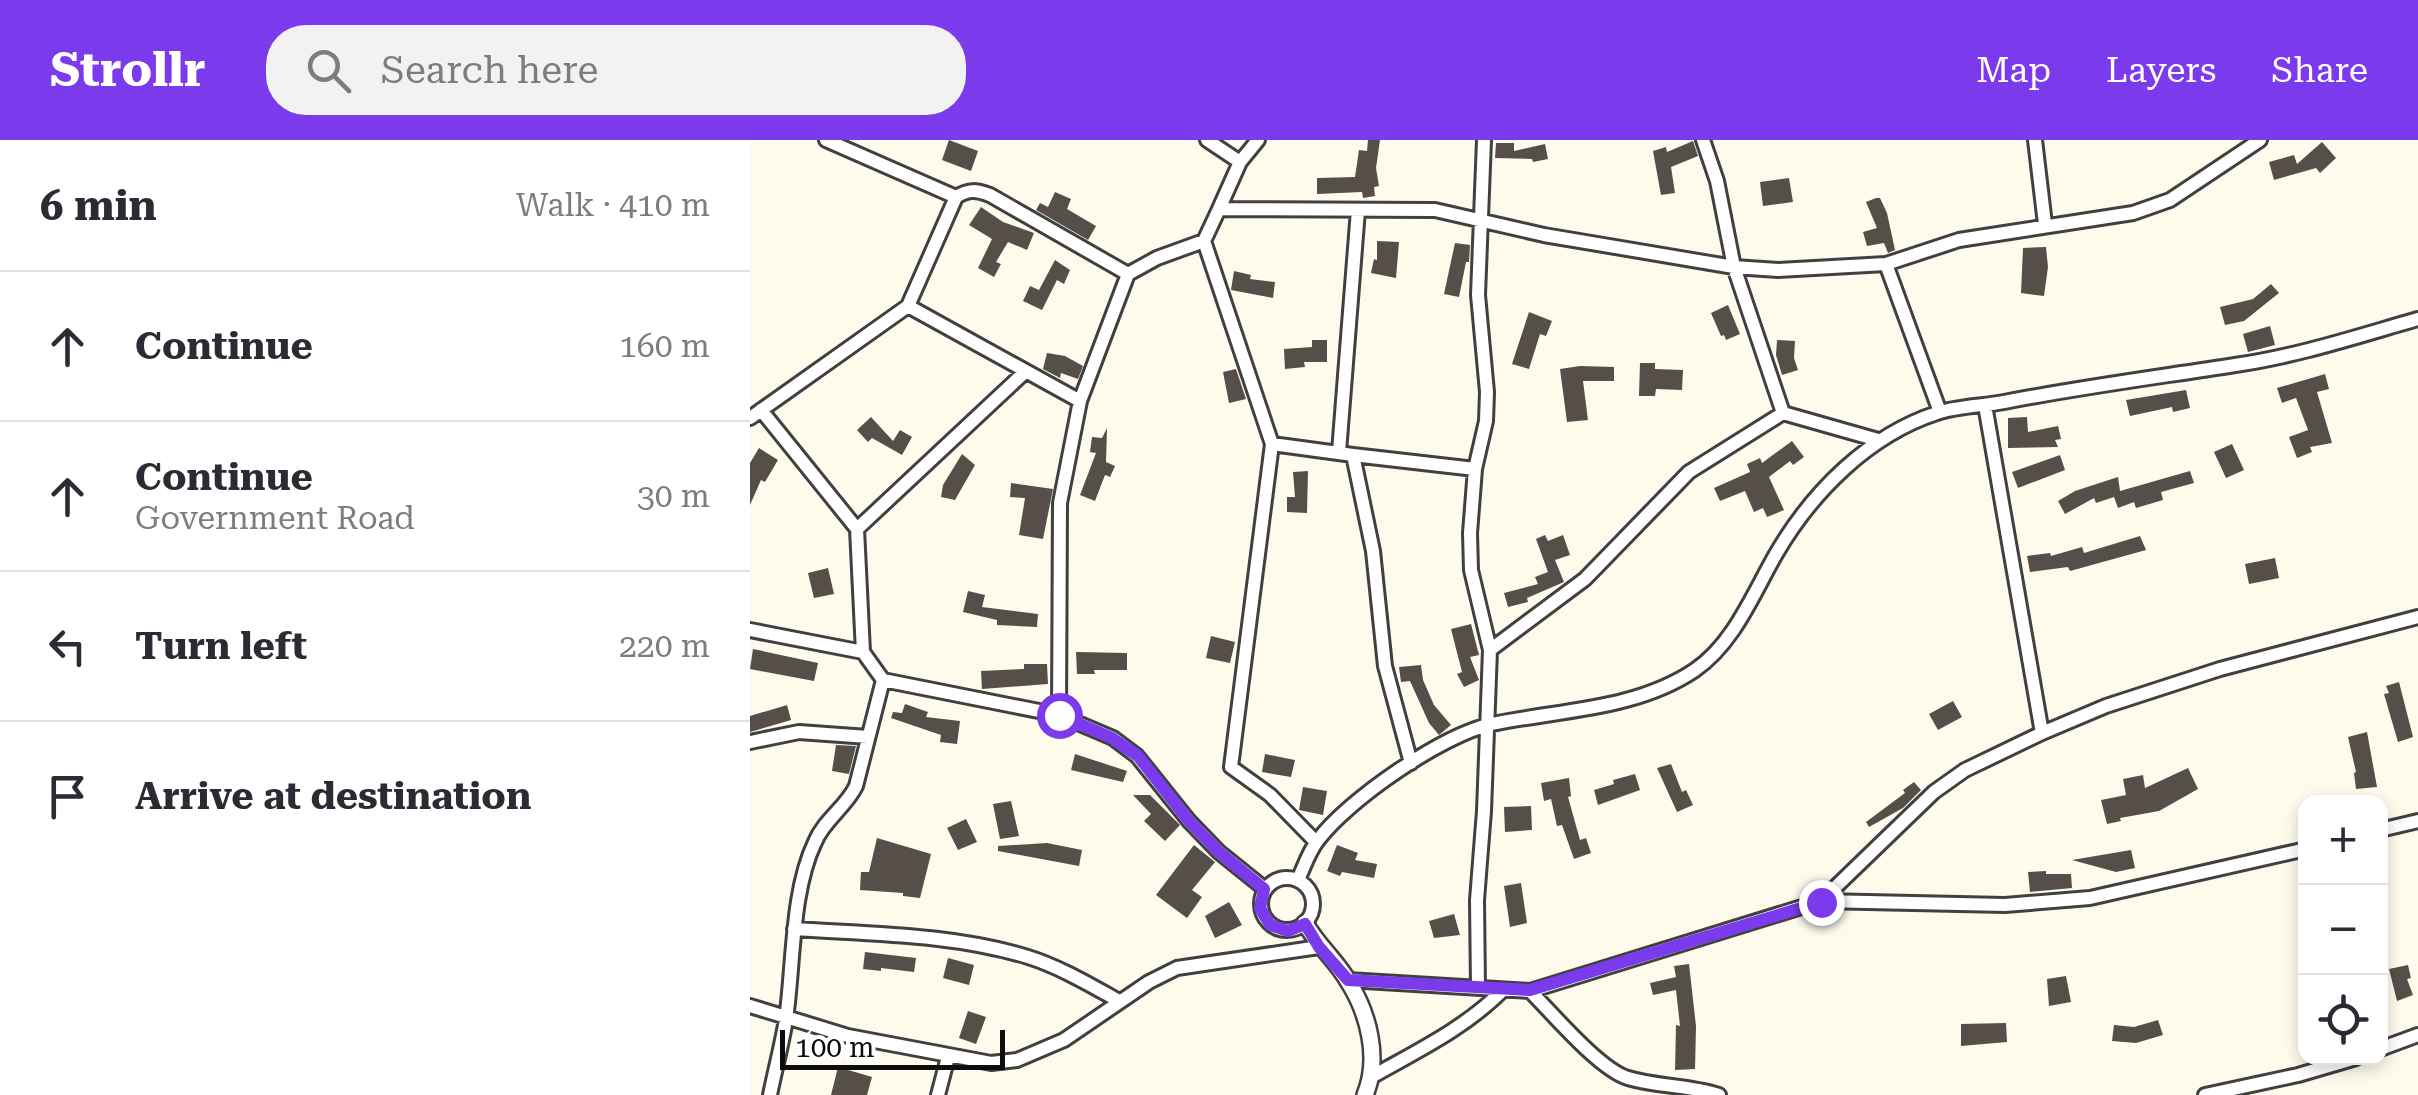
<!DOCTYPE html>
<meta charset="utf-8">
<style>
:root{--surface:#fff;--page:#f2f2f3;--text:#2b2b33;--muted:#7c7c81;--line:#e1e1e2;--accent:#7c3aed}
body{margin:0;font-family:"Roboto Serif",serif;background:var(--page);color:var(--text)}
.controls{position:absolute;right:30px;bottom:30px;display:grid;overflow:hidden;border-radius:20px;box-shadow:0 5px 15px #0003}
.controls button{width:90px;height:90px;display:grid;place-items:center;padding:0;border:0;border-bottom:2px solid var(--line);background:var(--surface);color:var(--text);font:50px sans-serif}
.scale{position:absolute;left:30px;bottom:25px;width:225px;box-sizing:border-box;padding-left:10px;border:5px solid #0d0d0d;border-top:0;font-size:28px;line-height:35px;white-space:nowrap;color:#0d0d0d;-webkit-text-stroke:8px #fff;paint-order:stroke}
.stop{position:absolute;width:30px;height:30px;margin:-22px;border:8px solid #7c3aed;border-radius:50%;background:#fff}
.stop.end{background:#7c3aed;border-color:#fff;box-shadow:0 2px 10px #0008}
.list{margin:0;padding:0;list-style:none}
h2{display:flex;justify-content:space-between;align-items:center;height:130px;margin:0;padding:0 40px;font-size:42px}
h2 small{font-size:32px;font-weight:400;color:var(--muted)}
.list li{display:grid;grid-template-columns:65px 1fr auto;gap:30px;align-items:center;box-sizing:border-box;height:150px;padding:0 40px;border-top:2px solid var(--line)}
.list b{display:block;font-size:38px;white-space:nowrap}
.list p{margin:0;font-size:32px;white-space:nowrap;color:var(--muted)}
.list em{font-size:32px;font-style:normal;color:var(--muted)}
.icon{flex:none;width:55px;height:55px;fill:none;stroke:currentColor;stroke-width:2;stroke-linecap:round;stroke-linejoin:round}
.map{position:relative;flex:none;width:1668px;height:955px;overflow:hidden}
header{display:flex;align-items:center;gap:60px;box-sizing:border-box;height:140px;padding:0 50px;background:var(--accent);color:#fff}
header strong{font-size:48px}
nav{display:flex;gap:55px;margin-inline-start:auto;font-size:35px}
.search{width:700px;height:90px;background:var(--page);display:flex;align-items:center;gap:25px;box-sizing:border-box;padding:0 35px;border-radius:40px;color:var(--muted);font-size:38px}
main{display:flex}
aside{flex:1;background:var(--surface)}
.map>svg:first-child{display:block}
.building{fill:#554e49}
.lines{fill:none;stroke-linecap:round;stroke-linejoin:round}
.minor-casing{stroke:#404040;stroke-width:18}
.tertiary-casing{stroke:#404040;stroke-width:20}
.minor{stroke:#fff;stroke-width:12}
.tertiary{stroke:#fff;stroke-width:15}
.route{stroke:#7c3aed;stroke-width:12}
</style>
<header>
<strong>Strollr</strong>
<div class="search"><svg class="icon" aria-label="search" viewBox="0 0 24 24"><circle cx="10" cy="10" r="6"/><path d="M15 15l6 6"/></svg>Search here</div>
<nav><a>Map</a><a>Layers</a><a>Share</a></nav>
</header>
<main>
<aside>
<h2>6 min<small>Walk · 410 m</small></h2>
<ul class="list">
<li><svg class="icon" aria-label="ahead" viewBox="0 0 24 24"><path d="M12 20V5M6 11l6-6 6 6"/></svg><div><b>Continue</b></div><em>160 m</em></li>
<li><svg class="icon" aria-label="ahead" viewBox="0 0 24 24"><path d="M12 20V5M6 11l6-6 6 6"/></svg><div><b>Continue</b><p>Government Road</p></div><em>30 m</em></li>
<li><svg class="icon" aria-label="left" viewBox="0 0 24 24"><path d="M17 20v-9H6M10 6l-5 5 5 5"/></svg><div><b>Turn left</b></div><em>220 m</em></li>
<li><svg class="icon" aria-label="arrive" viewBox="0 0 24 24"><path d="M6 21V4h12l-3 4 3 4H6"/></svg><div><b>Arrive at destination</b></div></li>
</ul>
</aside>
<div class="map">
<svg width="1668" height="955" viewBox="0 0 1668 955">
<rect width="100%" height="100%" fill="#fefbed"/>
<!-- building -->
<path class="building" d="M199,0L228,11L221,31L192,20Z
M618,0H630L626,28L629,46L624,47L625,56L613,58L612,52L567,54V38L605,37L609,10L617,11Z
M943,1L948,16L921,27L925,53L911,55L903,11L916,7L917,12Z
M1572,2L1586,18L1570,33L1566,28L1524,40L1519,22L1544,15L1547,24Z
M746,3H764V11L795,4L798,19L783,22L782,19L745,18Z
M1039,38L1043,62L1013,66L1010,42Z
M305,52L321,59L317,69L346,86L338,100L286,70L290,63L298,67Z
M1126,58H1130L1137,73L1145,110L1138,113L1134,103L1117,106L1113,92L1127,88L1116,62Z
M231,67L253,82L284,93L277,110L258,102L246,122L251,124L244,137L228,128L242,99L219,85Z
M627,101L649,102L646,138L621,133L624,119L627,120Z
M705,103L720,105L719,122H716L709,157L694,154Z
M1296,107L1298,127L1294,156L1271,153L1273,108Z
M305,120L320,130L314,144L307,140L292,170L273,161L280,146L289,150Z
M484,131L501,135L500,139L525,142L523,158L481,150Z
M1521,144L1529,153L1494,181L1475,185L1470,167L1503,159Z
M978,165L990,194L976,200L974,195L971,196L961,173Z
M779,172L802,181L796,196L790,194L779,229L762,224Z
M1520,186L1525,205L1498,212L1493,194Z
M562,200H577V222H554L555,227L535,229L534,209L562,207Z
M1027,200L1045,201L1044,218L1048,230L1032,235L1026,215Z
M297,213L315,216L333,226L328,239L311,233L310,238L293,229Z
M890,223H905V229L933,230L932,250L906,249L905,256H889Z
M830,226L864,227V241H833L838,280L817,282L810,229Z
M486,229L496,259L479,263L473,232Z
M1575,234L1579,249L1567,252L1582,303L1560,307L1562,312L1547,318L1539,297L1558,290L1546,258L1532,263L1527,248Z
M1436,250L1440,268L1423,272L1422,267L1380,276L1376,260Z
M121,277L143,301L150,290L162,297L152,315L122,298L118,302L107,290Z
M1277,277L1278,292L1308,286L1311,299L1305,300L1308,307L1258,308V278Z
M357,288L356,322L365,326L360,337L355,335L345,361L330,355L346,313L340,312L342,297L352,298Z
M1042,301L1054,317L1043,325L1040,321L1019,337L1034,370L1017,377L1013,368L1004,372L995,351L970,361L964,348L1000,332L997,324L1010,318L1012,323Z
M1482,304L1494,330L1476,338L1464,312Z
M9,308L28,320L15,342L11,340L0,365V323Z
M212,314L225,325L205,360L191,357L193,345Z
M1310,315L1315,330L1268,348L1262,332Z
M558,331L557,373L537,372V357H545L543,332Z
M1440,331L1444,343L1411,352L1413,360L1386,368L1384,362L1368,368L1364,357L1346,363L1344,358L1315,374L1308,361L1325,351L1368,337L1370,351Z
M261,343L303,349L293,399L269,395L275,358L260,357Z
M795,395L798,401L813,395L820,415L805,420L814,442L777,458L778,462L758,467L754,453L788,444L785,437L798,432L786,399Z
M1390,396L1396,410L1320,431L1318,427L1280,432L1277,416L1300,413L1301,416L1332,407L1334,413Z
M1525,418L1529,438L1499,444L1495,424Z
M78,428L84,454L64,458L58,433Z
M218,451L235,455L232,467L288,474L287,487L247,485V480L213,472Z
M721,484L729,515L720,517L729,540L714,547L707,534L712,532L701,489Z
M461,496L485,502L480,523L456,518Z
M3,509L68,523L64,541L0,529Z
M326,512L377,513V530H344L345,534H327Z
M274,524H297L298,544L232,549L231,531L274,529Z
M671,525L673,540L684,565L701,585L689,595L679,583L660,541L651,542L649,527Z
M1649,542L1663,597L1648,602L1634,554L1639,553L1636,546Z
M1203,561L1212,577L1188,590L1179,574Z
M155,564L178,572L176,577L210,581L207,604L190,602L191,595L141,578L143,572L152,573Z
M37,565L41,580L0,592V576Z
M1617,592L1627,647L1606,649L1604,633L1606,632L1598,597Z
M86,605L106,606L99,634L82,631Z
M325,614L377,631L373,642L321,630Z
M515,614L545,620L541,637L512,632Z
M921,624L932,652L936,650L943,665L927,672L907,628Z
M1438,628L1448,649L1409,671L1370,678L1371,681L1357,684L1351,660L1376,655L1373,639L1393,635L1395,648Z
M885,634L890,650L848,665L844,650L864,644L863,640Z
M819,638L821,656L818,657L830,700L836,698L841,713L824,719L812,685L807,686L801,659L794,661L791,643Z
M1164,642L1171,650L1153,668L1119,687L1116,682L1155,653L1153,650Z
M553,647L577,651L573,675L549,670Z
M383,655H400L430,685L415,701L394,681L401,674Z
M261,661L269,696L250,699L243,664Z
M781,666L782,690L755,692L754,667Z
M216,679L227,702L208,710L197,688Z
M127,698L181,714L170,758L153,756V753L110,750L111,732H119Z
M297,703L332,710L329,726L248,711V706Z
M444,705L465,722L442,750L452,757L437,778L406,755Z
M587,705L608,713L605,720L627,724L624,738L592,732L590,736L577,731Z
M1381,710L1385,728L1366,732L1322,720Z
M1296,731V734H1321L1322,748L1280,752L1278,732Z
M771,743L777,783L760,787L754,746Z
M479,762L492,785L465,798L455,776Z
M704,774L710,795L684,798L679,781Z
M115,812L166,818L164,832L131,828V831L113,829Z
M198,818L224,825L219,845L193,838Z
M939,824L946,886L945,929L925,930L926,885L930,886L926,850L903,855L900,843L926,837L924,826Z
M1658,825L1661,838L1657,839L1663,855L1647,861L1639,829Z
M1316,836L1321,862L1299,866L1297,839Z
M218,871L236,877L226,904L209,898Z
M1408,880L1413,895L1386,903L1362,901L1364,885L1384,887Z
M1256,883L1257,902L1211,906V884Z
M88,927L122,937L117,955H81Z"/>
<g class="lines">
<defs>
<path id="minor" d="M76,0L206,57
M457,0L490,22
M953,0L967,41L984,127L1033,273
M1285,0L1295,84
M469,69L490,22L508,0
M1136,124L1190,272
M158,166L330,261
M1235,265L1292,593
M11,270L107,389L113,512
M0,278L158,166L206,57C219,49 226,50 240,55L378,134
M522,304L603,315L623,411L635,526L661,623
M589,312L608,70
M603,315L725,329
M107,389L276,231
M0,490L113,512L133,540L309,575L363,598L387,616L439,681L469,712L515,749
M740,510L835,439L939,332L1033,273L1128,300
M309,575L310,363L330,261L378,134L407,118L454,101
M0,602L49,592L118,597
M1630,690L1668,681
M566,702L520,655L481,627L522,304L454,101L469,69L685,70L794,95L984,127L1028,130L1136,124L1209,100L1383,73L1420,60L1510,0
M511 764a26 26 0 1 1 52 0a26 26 0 1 1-52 0Z
M548,740C554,727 559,711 568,700C599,659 692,595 742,584C809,570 886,570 945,530C984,503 1003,454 1026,414C1062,352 1119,295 1187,273C1208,266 1233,266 1254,262C1331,247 1408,237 1485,225C1548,216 1608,196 1668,179
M1071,761L1255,765L1340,758L1556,709
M44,789C121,794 204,794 278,817C310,827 340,845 369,861
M598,840L780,851L1071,761L1184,652L1215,630L1292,593L1356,566L1470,529L1668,477
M728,848L727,760L734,671L740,510L721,430L720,393L725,329L736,281L737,252L728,155L734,0
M780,851C802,873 850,930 878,938C908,947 939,945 969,955
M0,866L98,896L241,923L267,920L314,900L399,842L427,828L569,807
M1630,909L1668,895
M623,936C669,910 715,888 753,850
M20,955C25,930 32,904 36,879C44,824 41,752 65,702C74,680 96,667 106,646L133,540
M188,955L198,917
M1455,955L1548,935L1606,918"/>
<path id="tertiary" d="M555,783C567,805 586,820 598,841C619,874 630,919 615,955"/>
</defs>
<!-- minor casing -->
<use href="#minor" class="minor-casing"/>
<!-- tertiary casing -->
<use href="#tertiary" class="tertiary-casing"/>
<!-- minor -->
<use href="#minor" class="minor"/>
<!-- tertiary -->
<use href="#tertiary" class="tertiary"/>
</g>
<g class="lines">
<!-- route -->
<path class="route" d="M309,575L362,598L388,616L439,681L469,712L514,749L510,768L520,785L538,791L555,784L569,807L598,840L780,850L1071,762"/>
</g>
</svg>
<div class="controls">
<button>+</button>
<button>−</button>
<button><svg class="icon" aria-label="locate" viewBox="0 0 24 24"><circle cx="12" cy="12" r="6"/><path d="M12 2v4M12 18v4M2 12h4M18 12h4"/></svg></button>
</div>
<div class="scale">100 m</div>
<div class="stop" style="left:309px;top:575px"></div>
<div class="stop end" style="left:1071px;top:762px"></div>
</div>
</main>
